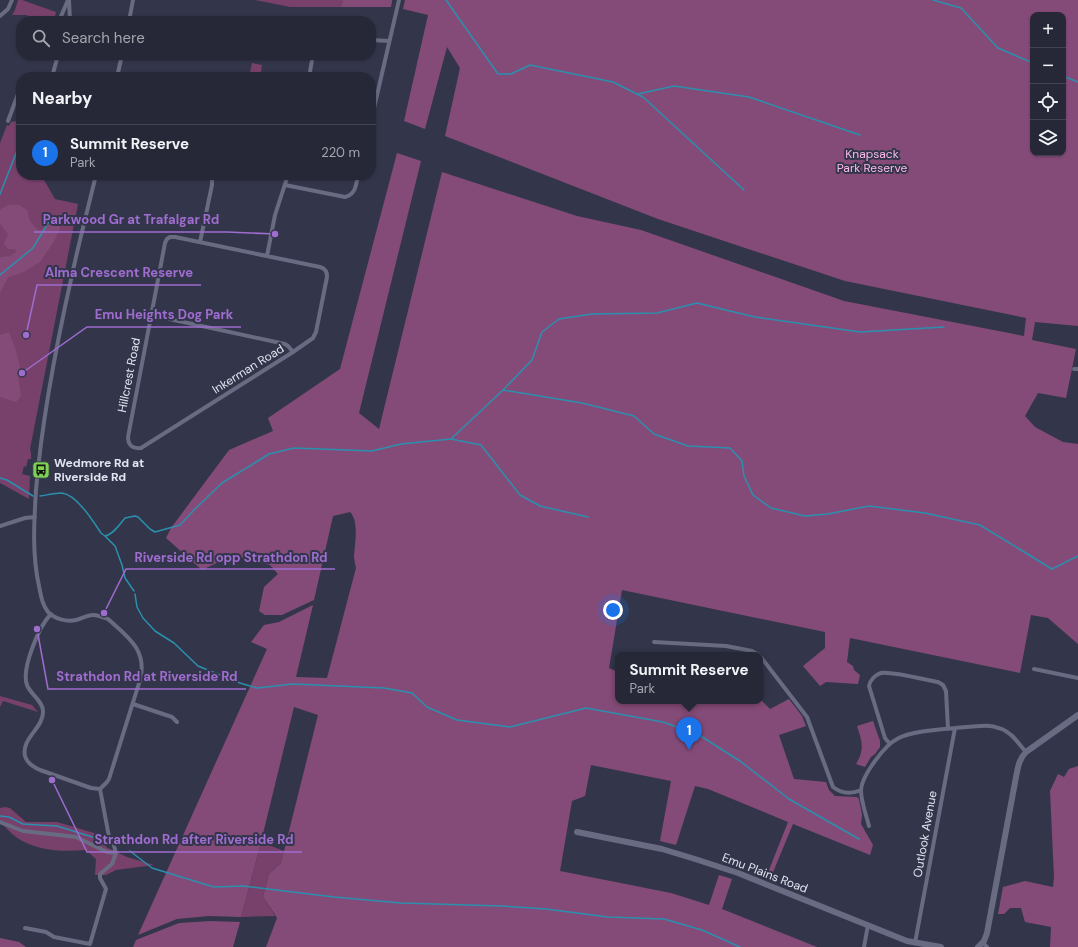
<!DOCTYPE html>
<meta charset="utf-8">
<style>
:root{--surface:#262838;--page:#2e3040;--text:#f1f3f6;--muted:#a4a6ae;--line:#424453;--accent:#1a73e8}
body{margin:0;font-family:"DM Sans",sans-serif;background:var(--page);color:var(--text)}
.controls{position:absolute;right:12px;top:12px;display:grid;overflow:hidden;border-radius:8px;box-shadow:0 1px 3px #0004}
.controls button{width:36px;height:36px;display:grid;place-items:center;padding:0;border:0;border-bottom:1px solid var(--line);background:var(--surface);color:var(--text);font:20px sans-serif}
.you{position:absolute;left:613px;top:610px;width:14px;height:14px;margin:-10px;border:3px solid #fff;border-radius:50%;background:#1a73e8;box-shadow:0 0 0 6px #1a73e833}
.badge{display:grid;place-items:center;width:26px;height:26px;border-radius:50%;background:var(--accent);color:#fff;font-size:13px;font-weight:700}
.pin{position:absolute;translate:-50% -33px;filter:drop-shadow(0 1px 2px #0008)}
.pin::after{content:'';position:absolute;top:21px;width:14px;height:12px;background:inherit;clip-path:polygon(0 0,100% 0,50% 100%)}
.popup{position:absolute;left:615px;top:652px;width:148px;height:52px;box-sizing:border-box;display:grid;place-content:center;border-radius:8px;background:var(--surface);filter:drop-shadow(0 1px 3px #0005);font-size:13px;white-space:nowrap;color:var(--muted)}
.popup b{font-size:15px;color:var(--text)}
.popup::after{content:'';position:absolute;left:50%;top:100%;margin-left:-8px;border:8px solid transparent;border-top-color:var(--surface)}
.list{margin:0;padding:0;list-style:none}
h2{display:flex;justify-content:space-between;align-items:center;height:52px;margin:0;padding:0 16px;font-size:17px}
h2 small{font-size:13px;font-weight:400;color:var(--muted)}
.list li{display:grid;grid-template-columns:26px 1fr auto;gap:12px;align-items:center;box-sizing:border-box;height:56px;padding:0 16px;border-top:1px solid var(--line)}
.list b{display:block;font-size:15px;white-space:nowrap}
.list p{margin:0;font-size:13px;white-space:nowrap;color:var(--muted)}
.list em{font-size:13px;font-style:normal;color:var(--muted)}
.icon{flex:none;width:22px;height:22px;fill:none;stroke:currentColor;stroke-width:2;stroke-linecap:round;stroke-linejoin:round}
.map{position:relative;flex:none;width:1078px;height:947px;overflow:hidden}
.search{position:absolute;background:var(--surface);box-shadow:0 1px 3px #0004;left:16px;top:16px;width:360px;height:44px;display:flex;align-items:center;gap:10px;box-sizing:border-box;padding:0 14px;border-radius:16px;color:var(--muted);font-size:15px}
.panel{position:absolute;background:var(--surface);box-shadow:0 1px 3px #0004;left:16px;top:72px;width:360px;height:108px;border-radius:16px}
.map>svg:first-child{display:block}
.green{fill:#77416b}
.forest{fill:#854b78;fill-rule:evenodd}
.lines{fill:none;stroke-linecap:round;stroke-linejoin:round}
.stream{stroke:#2a90ae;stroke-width:1.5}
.street{stroke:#686b82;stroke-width:4}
.secondary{stroke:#686b82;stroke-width:6}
.labels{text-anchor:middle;stroke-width:4;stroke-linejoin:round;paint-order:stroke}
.park-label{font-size:12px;fill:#ffb9ed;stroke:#33364a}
.street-label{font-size:12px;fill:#e2e4f1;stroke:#33364a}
.poi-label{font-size:12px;font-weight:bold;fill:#e2e4f1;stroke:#33364a;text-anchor:start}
.leader{fill:none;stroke:#9f6cd0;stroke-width:1.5}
.callout-dot{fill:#9f6cd0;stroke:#33364a;stroke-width:1.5}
.callout-label{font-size:13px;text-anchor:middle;font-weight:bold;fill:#9f6cd0;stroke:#33364a;stroke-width:4;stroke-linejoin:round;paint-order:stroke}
</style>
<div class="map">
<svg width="1078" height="947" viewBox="0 0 1078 947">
<rect width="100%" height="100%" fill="#33364a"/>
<!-- green -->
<path class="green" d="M18,0H22L56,12L54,21H42L26,15H12L15,10Z
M255,0H392L391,7H290Z
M252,63L262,65L260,77H249Z
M21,99V175H44V180L55,199L78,204L30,449L31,453V459H28L26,467L24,466L22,474L30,476L29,499L0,483V143L7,125L9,126L11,122L18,121L21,116L16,110Z
M0,696L32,705L38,712L3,701L0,707Z
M5,807L10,808L26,822H57L104,836L106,847L127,857L154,865L116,870L106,875H95L96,859L86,850C62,852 36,851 16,837C10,833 5,826 0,822V808Z
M264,843L284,851L281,863L269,874L263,895L275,916L241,917L260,846Z"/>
<!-- forest -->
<path class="forest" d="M342,0H392L391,7H341L343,1Z
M405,0H1078V326L1035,322L1032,340L1076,349L1066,398L1038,393L1025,416L1035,427L1063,442L1078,444V644L1048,618L1031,615L1020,673L850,638L847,662L853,666L854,670L860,675L858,684L826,682L820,686L803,666L825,648V632L622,590L609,668L618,672V701H707L713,703V701H760V699L770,709L789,699L802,716L806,726L779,735L794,779L826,782L829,790L835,796L857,797L859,799L862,815L861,824L873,845L870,855L793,824L771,877L767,875L788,822L708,789L695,786L676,845L660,841L671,781L591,765L585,796L572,801L560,871L671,893L709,905L719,875L732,879L722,909L817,947H266L277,918L263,896L269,874L281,863L318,715L294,707L260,846L241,917L209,916L177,919L138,935L267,649L251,642L264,625L279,622L313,605L296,677L327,678L356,568C355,564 354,559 354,555C355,543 359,521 350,512L333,516L314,600L282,615H265L259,611L264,587L278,574L270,565L239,557L223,560L202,570L166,538L171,528L229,450L273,431L268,418L340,369L397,153L421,161L359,413L379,429L442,172L577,216L641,230L844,301L1024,336L1026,318L845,281L658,219L445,136L460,68L447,47L425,129L404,121L428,15L403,9ZM1033,15H1063V153H1033Z
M8,205H19L27,210C29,220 31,225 40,231L55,221L59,222L60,229L53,243L40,262L22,273L8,277L0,293V257L10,256L16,252L15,249H8L4,244L8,234L0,224V211L1,209Z
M9,332L15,348L20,366L18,377L21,396L16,402L0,397V335Z
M873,721L880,741V747L875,754L871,757L865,767L856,764C865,750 862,741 857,726Z
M1078,766V947H1050L1051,927L1025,922L1021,908H1010L1004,914H998L1003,887L1025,881L1053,887L1054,877L1050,791L1058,774L1064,777L1069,769Z
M210,921L240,922L233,947H133L136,940L179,923Z
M0,938L19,942L26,947H0Z"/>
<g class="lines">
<!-- stream -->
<path class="stream" d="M446,0L498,74H511L530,65L613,82L643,97L744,190
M933,0L961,8L998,48L1033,63
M1063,76L1078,82
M638,94L674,86L749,97L860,135
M0,194L17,151
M0,275L33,248L51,218
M503,390L532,360L542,332L559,319L592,314L657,313L697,303L755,317L860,332L944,327
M451,439L481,445L520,495L540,506L588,517
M0,478L7,480L33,496
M40,496C47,495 55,493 62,493C77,495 93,521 101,533L105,536C113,535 120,524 125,518L135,516L138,517L150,529L155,532L180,525L195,509L222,483L269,454L294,448L372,451L401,444L451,439L503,390L582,403L634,416L654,434L688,446L730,448L742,461L744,476L753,495L771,508L805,516L828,514L869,506L925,513L980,525L1052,569L1078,556
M105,536L115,546L122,565L125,578L134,591
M135,594L137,607L143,618L155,631L174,643L198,666L240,683L257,688L293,684L384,688L412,693L427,707L457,720L510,727L586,708L663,722L699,735L740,761L789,799L859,839
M0,816L9,817L23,824L57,826L102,840
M130,851L152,868L214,887L243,886L334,897L401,903L501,906L546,909L608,917L664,919L702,930L740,947"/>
<!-- street -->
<path class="street" d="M69,0L70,21
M0,16L8,9L12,0
M59,21L68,0
M129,21L133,0
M371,40L389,41
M52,77L58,55
M117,77L122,55
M309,77L313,55
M8,121L21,86
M371,121L399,0
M96,175C88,208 79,242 72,275C56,346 42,418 36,490C34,522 32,555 39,586C41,596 42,604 48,612C55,619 66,622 76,620C81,619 87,615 93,615C98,615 103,617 108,619C127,636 148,650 140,680L109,779L107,782L100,789
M285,185L345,197C356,194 356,185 358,175
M170,237H175L320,267C326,269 327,272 327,277L316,332L313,338L293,352L141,448C132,449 128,445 128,437L165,243L167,239Z
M200,242L212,185V178L210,175
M267,256L275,215L288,175
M151,315L285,344L288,346L293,352
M1074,369H1078
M0,526L25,518L35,517
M51,614C39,626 21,669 27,685C30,694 43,701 43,711C44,728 21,738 25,756C27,763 33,767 40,770L91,788L100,789
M654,642L726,646L752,651L759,655
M760,656L807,717L833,787C842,794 852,794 861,790
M1034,669L1078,678
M133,704L172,717L177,722
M890,744L885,738L869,686C870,680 875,675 881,673C891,671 926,680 938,682L943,685L946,691L948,729
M0,822L23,831L59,835L76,837L107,852L116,853L114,846L109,837L100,789
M869,826C866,814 861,802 861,790C862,775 885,745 897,739C912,730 948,729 966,727C974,727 982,725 990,726C994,726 998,728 1002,729C1012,733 1019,744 1026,752
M25,928L46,932L54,937L90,944L106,889L100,878V874L112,864L116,853
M915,943L955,728
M983,943L987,947
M864,947L868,925"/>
<!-- secondary -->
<path class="secondary" d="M577,832L662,849L695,859L738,873L907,941L941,947
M978,947L984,941L987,933L1016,777C1018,767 1019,759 1026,752L1078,715"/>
</g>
<!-- icons -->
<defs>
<symbol id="bus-square" viewBox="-11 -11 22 22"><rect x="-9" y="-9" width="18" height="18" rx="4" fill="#7dd154" stroke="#33364a"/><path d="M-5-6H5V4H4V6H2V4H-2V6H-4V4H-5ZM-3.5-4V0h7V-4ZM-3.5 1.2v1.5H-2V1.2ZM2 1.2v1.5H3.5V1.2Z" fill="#111"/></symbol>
</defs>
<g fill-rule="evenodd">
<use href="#bus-square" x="31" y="460" width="20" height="20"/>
</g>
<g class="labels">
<!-- park labels -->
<g class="park-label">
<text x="872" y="158">Knapsack<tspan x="872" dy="14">Park Reserve</tspan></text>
</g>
<!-- street labels -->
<g class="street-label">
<text transform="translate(248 369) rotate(-32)" y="4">Inkerman Road</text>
<text transform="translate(129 375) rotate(-79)" y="4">Hillcrest Road</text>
<text transform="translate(925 834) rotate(-80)" y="4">Outlook Avenue</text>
<text transform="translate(765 873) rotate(21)" y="4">Emu Plains Road</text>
</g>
<!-- poi labels -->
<g class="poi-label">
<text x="54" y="467">Wedmore Rd at<tspan x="54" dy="14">Riverside Rd</tspan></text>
</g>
</g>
<!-- callouts -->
<path class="leader" d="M275 234L227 232H34M26 335L37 285H201M22 373L87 327H241M104 613L126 569H335M37 629L48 689H246M52 780L87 852H302"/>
<g class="callout-dot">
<circle cx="275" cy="234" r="4"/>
<circle cx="26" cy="335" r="4"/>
<circle cx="22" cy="373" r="4"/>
<circle cx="104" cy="613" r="4"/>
<circle cx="37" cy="629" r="4"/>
<circle cx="52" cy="780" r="4"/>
</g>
<g class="callout-label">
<text x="131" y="224">Parkwood Gr at Trafalgar Rd</text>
<text x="119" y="277">Alma Crescent Reserve</text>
<text x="164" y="319">Emu Heights Dog Park</text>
<text x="231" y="562">Riverside Rd opp Strathdon Rd</text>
<text x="147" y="681">Strathdon Rd at Riverside Rd</text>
<text x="194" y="844">Strathdon Rd after Riverside Rd</text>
</g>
</svg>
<div class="controls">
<button>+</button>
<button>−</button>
<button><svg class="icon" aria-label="locate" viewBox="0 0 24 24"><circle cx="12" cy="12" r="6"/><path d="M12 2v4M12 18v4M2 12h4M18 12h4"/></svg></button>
<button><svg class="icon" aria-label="layers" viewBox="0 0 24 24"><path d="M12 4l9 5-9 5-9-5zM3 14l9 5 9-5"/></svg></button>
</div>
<div class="you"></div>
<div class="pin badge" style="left:689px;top:750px">1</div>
<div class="popup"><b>Summit Reserve</b>Park</div>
<div class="search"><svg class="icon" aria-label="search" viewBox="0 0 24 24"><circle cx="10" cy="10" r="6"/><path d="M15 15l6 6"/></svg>Search here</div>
<section class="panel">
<h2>Nearby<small></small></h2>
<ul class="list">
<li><span class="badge">1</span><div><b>Summit Reserve</b><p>Park</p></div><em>220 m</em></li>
</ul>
</section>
</div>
